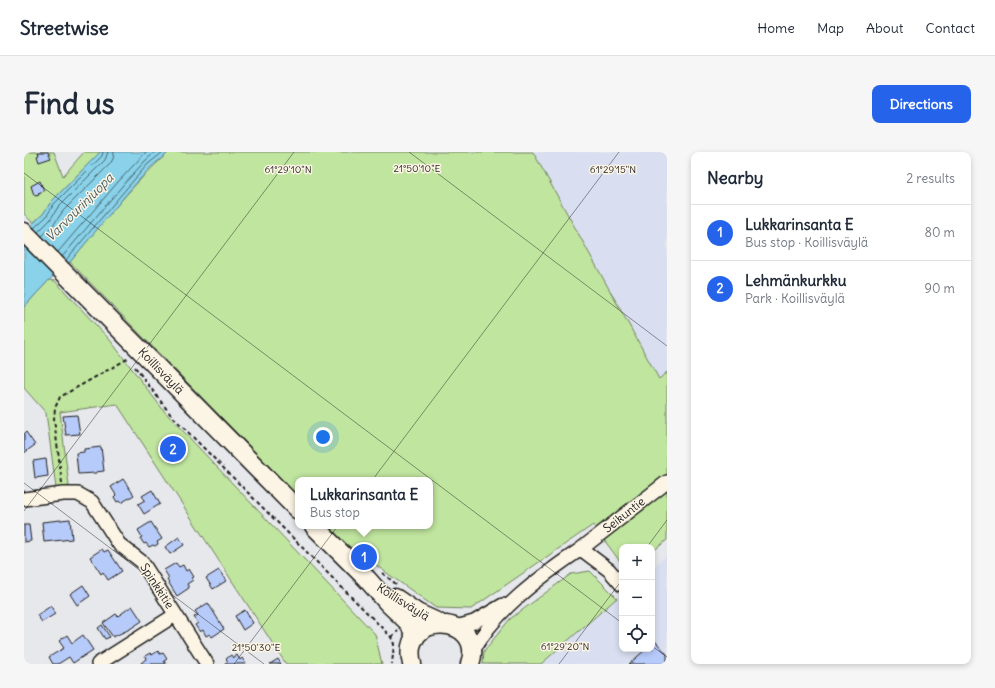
<!DOCTYPE html>
<meta charset="utf-8">
<style>
:root{--surface:#fff;--page:#f6f6f7;--text:#1f2937;--muted:#747a83;--line:#e0e1e3;--accent:#2563eb}
body{margin:0;font-family:Delius,sans-serif;background:var(--page);color:var(--text)}
.controls{position:absolute;right:12px;bottom:12px;display:grid;overflow:hidden;border-radius:8px;box-shadow:0 2px 6px #0003}
.controls button{width:36px;height:36px;display:grid;place-items:center;padding:0;border:0;border-bottom:1px solid var(--line);background:var(--surface);color:var(--text);font:20px sans-serif}
.you{position:absolute;left:299px;top:285px;width:14px;height:14px;margin:-10px;border:3px solid #fff;border-radius:50%;background:#1a73e8;box-shadow:0 0 0 6px #1a73e833}
.badge{display:grid;place-items:center;width:26px;height:26px;border-radius:50%;background:var(--accent);color:#fff;font-size:13px;font-weight:700}
.pin{position:absolute;translate:-50% -50%;border:2px solid #fff;box-shadow:0 1px 4px #0006}
.popup{position:absolute;left:271px;top:325px;width:138px;height:52px;box-sizing:border-box;display:grid;place-content:center;border-radius:8px;background:var(--surface);filter:drop-shadow(0 1px 3px #0005);font-size:13px;white-space:nowrap;color:var(--muted)}
.popup b{font-size:15px;color:var(--text)}
.popup::after{content:'';position:absolute;left:50%;top:100%;margin-left:-8px;border:8px solid transparent;border-top-color:var(--surface)}
.list{margin:0;padding:0;list-style:none}
h2{display:flex;justify-content:space-between;align-items:center;height:52px;margin:0;padding:0 16px;font-size:17px}
h2 small{font-size:13px;font-weight:400;color:var(--muted)}
.list li{display:grid;grid-template-columns:26px 1fr auto;gap:12px;align-items:center;box-sizing:border-box;height:56px;padding:0 16px;border-top:1px solid var(--line)}
.list b{display:block;font-size:15px;white-space:nowrap}
.list p{margin:0;font-size:13px;white-space:nowrap;color:var(--muted)}
.list em{font-size:13px;font-style:normal;color:var(--muted)}
.icon{flex:none;width:22px;height:22px;fill:none;stroke:currentColor;stroke-width:2;stroke-linecap:round;stroke-linejoin:round}
.map{position:relative;flex:none;width:643px;height:512px;overflow:hidden;border-radius:8px}
header{display:flex;align-items:center;gap:24px;box-sizing:border-box;height:56px;padding:0 20px;background:var(--surface);border-bottom:1px solid var(--line)}
header strong{font-size:19px}
nav{display:flex;gap:22px;margin-inline-start:auto;font-size:14px}
.intro{display:flex;align-items:center;justify-content:space-between;box-sizing:border-box;height:96px;padding:0 24px}
h1{margin:0;font-size:28px}
.button{padding:10px 18px;border-radius:8px;background:var(--accent);color:#fff;font-size:14px;font-weight:700}
main{display:flex;gap:24px;padding:0 24px}
aside{flex:1;background:var(--surface);border-radius:8px;box-shadow:0 2px 6px #0003}
.map>svg:first-child{display:block}
.built{fill:#d9dff0}
.green{fill:#c0e59f;stroke:#6e805e}
.water{fill:#89d2ea;stroke:#5d8998}
.lines{fill:none;stroke-linecap:round;stroke-linejoin:round}
.shore{stroke:#48656e;stroke-width:1}
.building{fill:#b7cbfb;stroke:#1c1c1c}
.street-casing{stroke:#1c1c1c;stroke-width:16}
.secondary-casing{stroke:#1c1c1c;stroke-width:21}
.path{stroke:#1c1c1c;stroke-width:2;stroke-dasharray:4 3;stroke-linecap:butt}
.street{stroke:#fcf5e5;stroke-width:13}
.secondary{stroke:#fcf5e5;stroke-width:18}
.ticks{fill:none;stroke:#1c1c1c;stroke-width:1;stroke-opacity:0.45}
.labels{text-anchor:middle;stroke-width:3;stroke-linejoin:round;paint-order:stroke}
.street-label{font-size:12px;fill:#1c1c1c;stroke:#fcf5e5}
.water-label{font-size:13px;font-style:italic;fill:#425c64;stroke:#fcf5e5}
.ticks-label{font-size:10px;text-anchor:middle;fill:#1c1c1c;stroke:#fcf5e5;stroke-width:3;stroke-linejoin:round;paint-order:stroke}
</style>
<header>
<strong>Streetwise</strong>
<nav><a>Home</a><a>Map</a><a>About</a><a>Contact</a></nav>
</header>
<div class="intro"><h1>Find us</h1><a class="button">Directions</a></div>
<main>
<div class="map">
<svg width="643" height="512" viewBox="0 0 643 512">
<rect width="100%" height="100%" fill="#e7e8ec"/>
<filter id="ink" filterUnits="userSpaceOnUse"><feTurbulence type="fractalNoise" baseFrequency=".025" numOctaves="2"/><feDisplacementMap in="SourceGraphic" scale="8" xChannelSelector="R" yChannelSelector="G"/><feConvolveMatrix kernelMatrix="1 2 1 2 8 2 1 2 1" color-interpolation-filters="sRGB"/></filter>
<g filter="url(#ink)">
<!-- built -->
<path class="built" d="M509,0H643V238L635,227Z
M643,403V512H517L598,441V497H628V416Z"/>
<!-- green -->
<path class="green" d="M0,0H30L39,24L60,0H76L27,50L19,62L9,71L0,62Z
M145,0H509L635,227L643,220V388L628,400V395H598V412L569,373L447,457L412,456L318,389L303,374H406V328H274V344L46,110C78,72 108,32 145,0Z
M25,128L31,129L86,188L140,259L351,482L358,512H262L93,252L36,260L45,334L32,336L22,261L0,236V155Z
M566,419L593,446L517,512H459L460,499L486,467L547,422Z"/>
<!-- water -->
<path class="water" d="M76,0H145L127,15L105,39L46,110L25,128L0,155V80L19,62L27,50Z"/>
<g class="lines">
<!-- shore -->
<path class="shore" d="M10,76L22,65L30,52L78,4L79,0
M14,80L26,68L34,55L81,8L84,0
M18,84L30,72L39,59L86,12L89,7L90,0
M34,100L94,30L122,0
M38,105L99,33L121,9L131,0
M42,108L102,37L124,12L139,0"/>
</g>
<!-- building -->
<path class="building" d="M14,0H24L27,6L15,10L13,4L15,3Z
M16,29L20,39L14,41L15,43L12,44L10,43L7,34Z
M53,263L56,282L42,283L39,264Z
M2,280L11,293L0,301V282Z
M77,295L80,319L72,320V321L54,322L52,301L60,300V297Z
M22,307L24,324L11,326L9,309Z
M99,327L110,343L97,351L95,349L93,350L90,345L92,343L87,335Z
M128,338L136,352L120,362L114,352L121,348L118,344Z
M46,367L48,387L20,390L18,370Z
M127,370L138,387L133,390L134,392L131,394L129,393L125,395L122,391L120,392L116,386L118,385L114,378Z
M0,373H5L7,389L0,390Z
M155,385L160,393L146,402L141,395Z
M78,397L80,400L84,398L98,419L84,428L79,420L77,422L66,405Z
M152,411L155,415L159,413L162,419L165,417L170,425L167,426L169,428L163,432L165,436L153,444L143,428L145,426L140,418Z
M195,418L202,429L189,437L182,426Z
M59,433L66,444L53,453L46,442Z
M184,451L200,477L188,485L186,482L182,484L179,478L176,480L171,473L174,471L170,465L174,463L171,459Z
M27,454L31,462L18,470L13,463Z
M108,454L118,469L106,477L89,485L79,471L92,462L94,464Z
M221,458L229,471L219,478L211,464Z
M78,473L86,485L81,487L74,476Z
M43,483L48,491L59,483L69,498L49,511L45,505L34,512H29L25,505L40,496L35,489Z
M631,489L643,502V512H605L622,497H628V491Z
M134,499L136,502L139,501L143,507L140,509L142,512H117V511L122,507L121,504L126,501L128,503Z
M207,503L209,506L213,503L216,508L218,506L222,512H200L204,509L202,507Z
M254,507L257,512H246Z"/>
<g class="lines">
<defs>
<path id="street" d="M0,347L39,342H54L68,350L95,392L118,410L183,512
M557,397L643,330
M432,475L450,470L479,453
M448,500C472,457 516,425 557,397L585,418L598,433
M74,512L151,463"/>
<path id="secondary" d="M0,80L274,358
M290,374L343,427L365,452L384,470L389,479L391,486
M371,446L393,461L415,471
M388,512C374,457 463,462 446,512"/>
</defs>
<!-- street casing -->
<use href="#street" class="street-casing"/>
<!-- secondary casing -->
<use href="#secondary" class="secondary-casing"/>
<!-- path -->
<path class="path" d="M111,215L147,263L367,485L370,492L368,512
M38,331L30,267L31,256L36,245L105,206
M358,421L372,432
M367,485L374,479"/>
<!-- street -->
<use href="#street" class="street"/>
<!-- secondary -->
<use href="#secondary" class="secondary"/>
</g>
</g>
<!-- ticks -->
<path class="ticks" d="M385,0L643,194M0,21L598,471M0,331L240,512M0,359L270,0M623,395L643,368M628,494L643,505M210,512L595,0M535,512L598,428"/>
<g class="labels">
<!-- street labels -->
<g class="street-label">
<text transform="translate(137 219) rotate(46)" y="4">Koillisväylä</text>
<text transform="translate(600 363) rotate(-38)" y="4">Seikuntie</text>
<text transform="translate(133 434) rotate(57)" y="4">Spinkkitie</text>
<text transform="translate(379 450) rotate(32)" y="4">Koillisväylä</text>
</g>
<!-- water labels -->
<g class="water-label">
<text transform="translate(55 55) rotate(-45)" y="5">Varvourinjuopa</text>
</g>
</g>
<g class="ticks-label">
<text x="393" y="20">21°50'10"E</text>
<text x="264" y="21">61°29'10"N</text>
<text x="589" y="21">61°29'15"N</text>
<text x="541" y="498">61°29'20"N</text>
<text x="232" y="499">21°50'30"E</text>
</g>
</svg>
<div class="controls">
<button>+</button>
<button>−</button>
<button><svg class="icon" aria-label="locate" viewBox="0 0 24 24"><circle cx="12" cy="12" r="6"/><path d="M12 2v4M12 18v4M2 12h4M18 12h4"/></svg></button>
</div>
<div class="you"></div>
<div class="pin badge" style="left:340px;top:405px">1</div>
<div class="popup"><b>Lukkarinsanta E</b>Bus stop</div>
<div class="pin badge" style="left:149px;top:297px">2</div>
</div>
<aside>
<h2>Nearby<small>2 results</small></h2>
<ul class="list">
<li><span class="badge">1</span><div><b>Lukkarinsanta E</b><p>Bus stop · Koillisväylä</p></div><em>80 m</em></li>
<li><span class="badge">2</span><div><b>Lehmänkurkku</b><p>Park · Koillisväylä</p></div><em>90 m</em></li>
</ul>
</aside>
</main>
